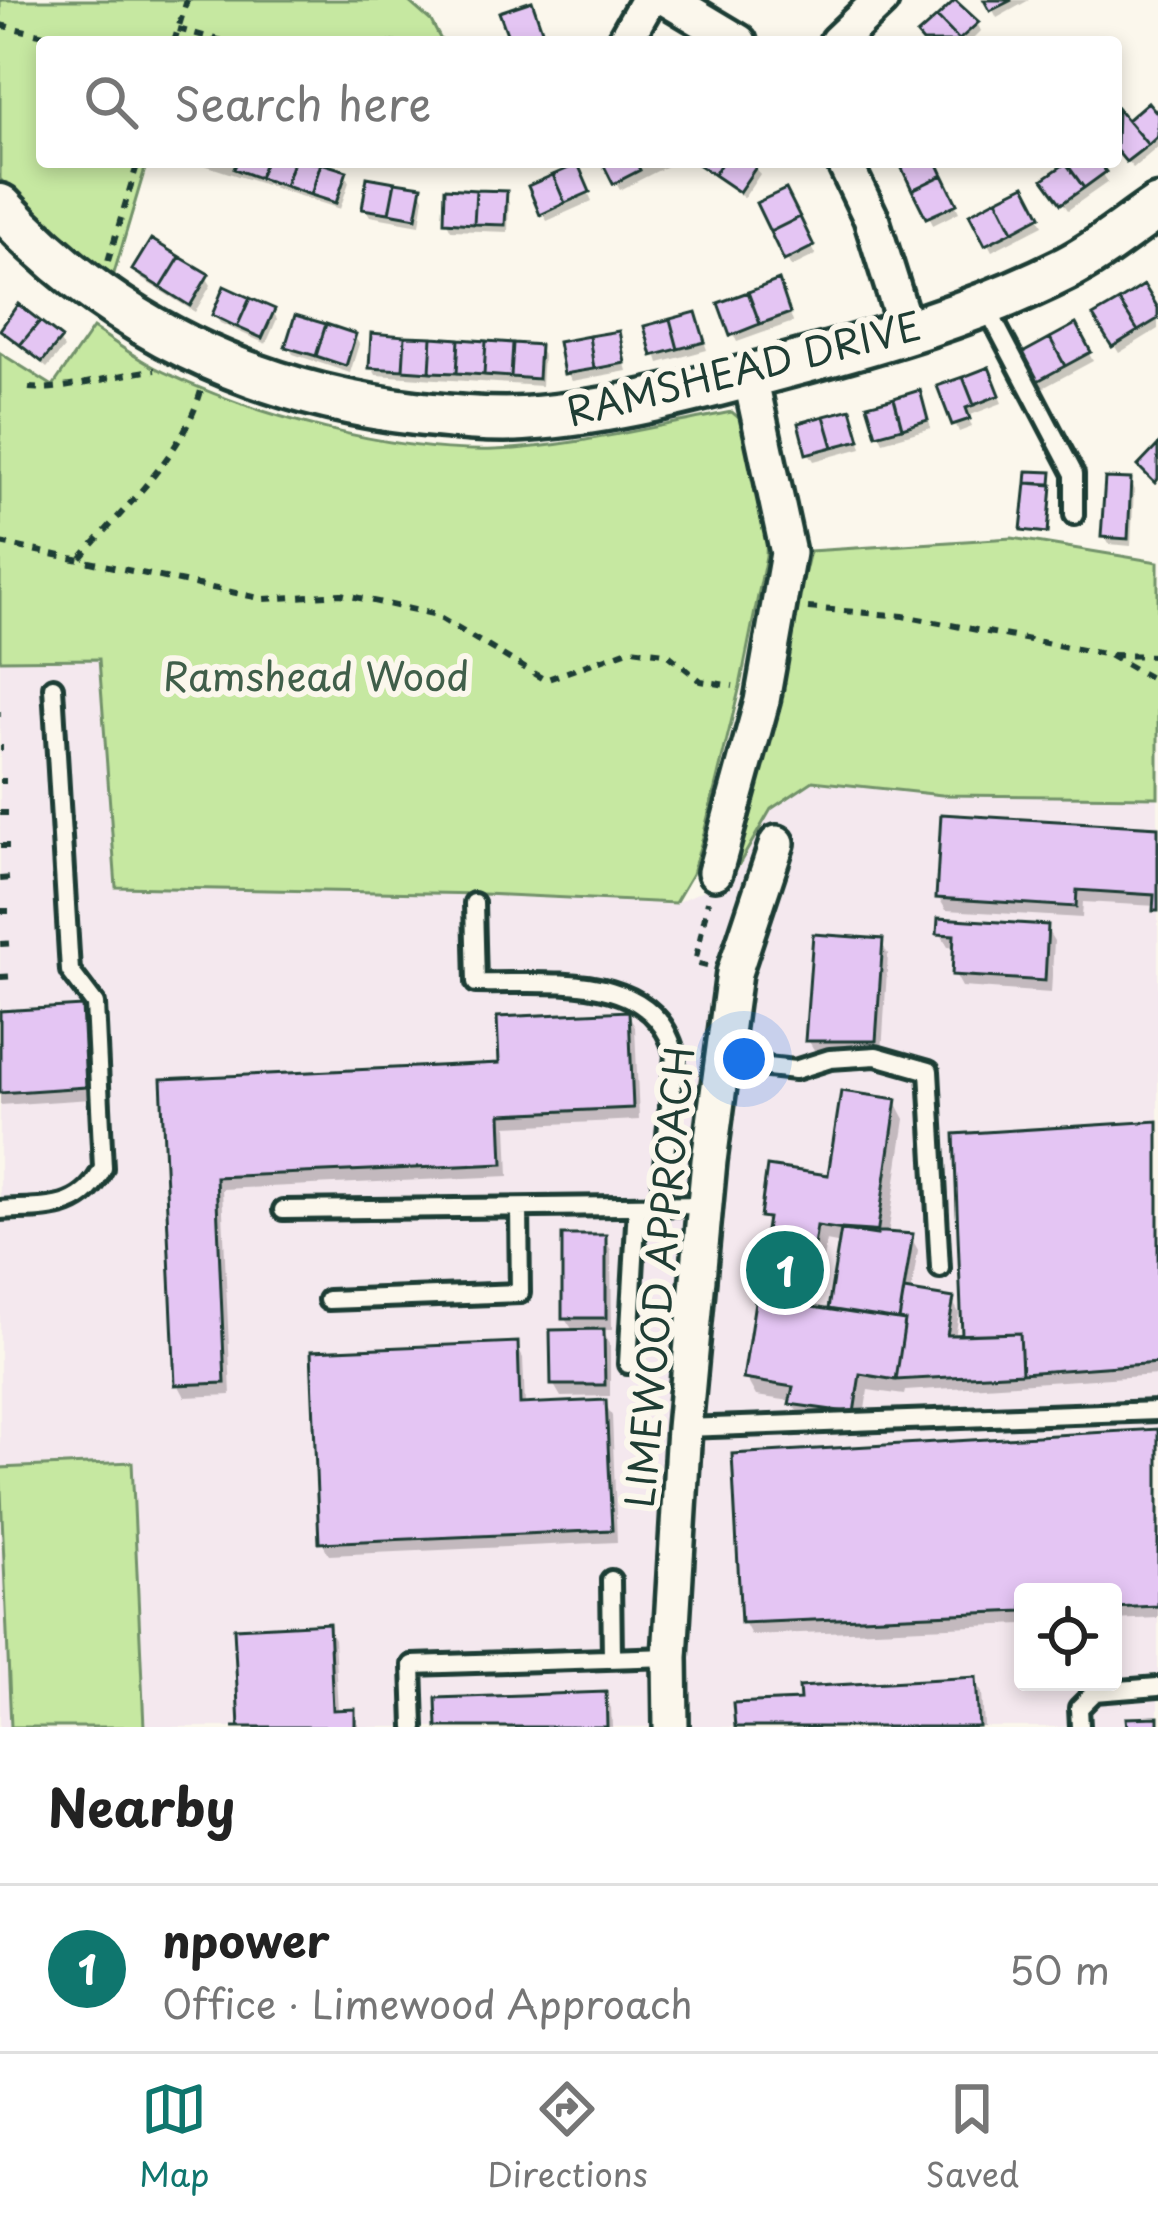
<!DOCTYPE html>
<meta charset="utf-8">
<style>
:root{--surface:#fff;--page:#f2f2f2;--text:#222;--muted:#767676;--line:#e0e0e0;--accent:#0f766e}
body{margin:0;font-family:"Playpen Sans",sans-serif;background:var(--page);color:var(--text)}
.controls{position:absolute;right:36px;bottom:36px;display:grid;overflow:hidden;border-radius:12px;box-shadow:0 6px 18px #0003}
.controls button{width:108px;height:108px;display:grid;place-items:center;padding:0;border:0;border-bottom:3px solid var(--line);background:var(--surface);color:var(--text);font:60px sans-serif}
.you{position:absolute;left:744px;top:1059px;width:42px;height:42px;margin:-30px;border:9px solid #fff;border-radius:50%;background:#1a73e8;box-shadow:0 0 0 18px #1a73e833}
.badge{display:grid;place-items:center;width:78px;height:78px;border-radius:50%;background:var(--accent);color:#fff;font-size:39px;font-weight:700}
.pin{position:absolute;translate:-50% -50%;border:6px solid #fff;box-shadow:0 3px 12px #0006}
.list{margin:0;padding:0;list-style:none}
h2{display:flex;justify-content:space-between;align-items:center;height:156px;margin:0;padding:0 48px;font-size:51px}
h2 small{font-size:39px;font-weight:400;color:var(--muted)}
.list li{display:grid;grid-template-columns:78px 1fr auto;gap:36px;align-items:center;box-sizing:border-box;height:168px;padding:0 48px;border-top:3px solid var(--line)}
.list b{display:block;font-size:45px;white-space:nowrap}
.list p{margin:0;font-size:39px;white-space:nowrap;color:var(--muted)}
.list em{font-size:39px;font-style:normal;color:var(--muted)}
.icon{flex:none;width:66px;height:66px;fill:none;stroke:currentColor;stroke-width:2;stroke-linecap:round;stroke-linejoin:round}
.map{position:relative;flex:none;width:1158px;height:1727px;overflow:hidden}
.search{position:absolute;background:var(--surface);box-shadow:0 6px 18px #0003;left:36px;right:36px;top:36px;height:132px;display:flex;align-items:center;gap:30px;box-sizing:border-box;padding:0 42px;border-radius:12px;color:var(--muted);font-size:45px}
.sheet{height:324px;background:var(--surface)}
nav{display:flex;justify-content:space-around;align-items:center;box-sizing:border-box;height:168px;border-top:3px solid var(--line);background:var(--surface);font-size:33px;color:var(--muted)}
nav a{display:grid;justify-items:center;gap:6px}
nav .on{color:var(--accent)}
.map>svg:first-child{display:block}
.built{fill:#f4e8ee;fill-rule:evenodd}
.green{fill:#c6e8a1;stroke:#72926a;stroke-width:3}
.shadow{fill:#0003;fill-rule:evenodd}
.building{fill:#e4c5f3;stroke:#1f3d34;stroke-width:3}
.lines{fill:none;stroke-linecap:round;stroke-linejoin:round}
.service-casing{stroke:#1f3d34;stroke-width:26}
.minor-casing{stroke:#1f3d34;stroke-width:42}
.tertiary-casing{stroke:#1f3d34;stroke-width:51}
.path{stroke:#1f3d34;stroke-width:6;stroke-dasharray:9 9;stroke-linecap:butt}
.service{stroke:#fbf7ec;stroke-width:16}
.minor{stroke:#fbf7ec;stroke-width:33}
.tertiary{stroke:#fbf7ec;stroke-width:42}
.labels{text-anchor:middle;stroke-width:12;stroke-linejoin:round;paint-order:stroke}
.street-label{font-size:39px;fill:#1f3d34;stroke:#fbf7ec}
.park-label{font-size:39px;fill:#405f4a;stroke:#fbf7ec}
</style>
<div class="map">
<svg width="1158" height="1727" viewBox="0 0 1158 1727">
<rect width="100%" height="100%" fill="#fbf7ec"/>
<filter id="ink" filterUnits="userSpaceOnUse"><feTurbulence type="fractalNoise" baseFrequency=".00833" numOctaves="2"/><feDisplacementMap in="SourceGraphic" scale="24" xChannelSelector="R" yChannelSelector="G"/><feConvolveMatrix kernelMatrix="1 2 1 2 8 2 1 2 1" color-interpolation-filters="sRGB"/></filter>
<g filter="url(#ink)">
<!-- built -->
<path class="built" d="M99,659L117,887L483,894L675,903L731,878L771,809L813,781L942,795L1158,797V1727H0V660ZM1023,1592H1113V1682H1023Z"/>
<!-- green -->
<path class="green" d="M0,0H407L431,21L442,42H42V162H147L112,280L23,204L0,179Z
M93,328C116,343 139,361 164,372C256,416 392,453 495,450C574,447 654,426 732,412L746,424L768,506L766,556L740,686L703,837L692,874L675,903L483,894L116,887L99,659L0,660V353L53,386Z
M1012,538L1158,562V797L942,795L813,781L771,809L731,878L810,551Z
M132,1462L144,1727H11L0,1468Z"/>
<!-- shadow -->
<path class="shadow" d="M988,0H1029L997,18Z
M977,23L981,31L970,42H924Z
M1117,112L1126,124L1158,119V147L1133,168L1116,148Z
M195,162H309L345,174L349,182L340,209Z
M605,162H667L669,165L620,190Z
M693,162H749L760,174L744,198Z
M904,162H935L959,212L933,225Z
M1073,162H1095L1108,182L1068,210L1047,180Z
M581,176L592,201L547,221L543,213Z
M420,189L424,197L420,225L370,216L365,208Z
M1024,189L1043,225L992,251L973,215Z
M785,193L816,255L791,267L760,205Z
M505,194L509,202L508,232L451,230L447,222Z
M135,270L206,277L211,285L195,312L140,278Z
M782,292L793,322L737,342L733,334Z
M273,311L277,319L266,344L220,323L215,315Z
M1158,314V329L1119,353L1097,317Z
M695,315L707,350L659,363L648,328Z
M1075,328L1093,361L1039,390L1021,357Z
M2,329L59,340L64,348L47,368Z
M617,334L627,371L572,381L567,373Z
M354,336L359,344L350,373L293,354L288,346Z
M538,347L543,355L541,386L376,375L372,367Z
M992,378L1002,403L968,416L972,427L959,432L941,388Z
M923,402L931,428L883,442L879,434Z
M854,420L862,448L814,461L809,453Z
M1130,482L1134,490L1131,546L1109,544L1104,536Z
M1158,830V913L1157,906L1083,902L1082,918L946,910L939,898Z
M1046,928L1054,941L1051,993L962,987L955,974L957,947L948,946L940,933Z
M881,942L888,954L882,1053H816L808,1040Z
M80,1009L87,1022L92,1099L0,1105V1014Z
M628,1014L635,1027L639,1120L507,1126L509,1176L222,1189L231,1395L185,1397L178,1384L164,1082L502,1066Z
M896,1102L905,1119L888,1235L911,1237L918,1250L911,1294L952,1300L959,1313L955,1338H965L1158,1124V1375L905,1391L904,1395L868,1390L862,1429L802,1420L791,1401L756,1396L746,1378L770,1229L763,1216L831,1178ZM826,1241L842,1244L831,1313L815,1310Z
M604,1238L611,1250L612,1330H602L610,1344V1396L561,1397L554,1385L574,1332L565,1318Z
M516,1345L523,1358L525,1406L605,1403L612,1416L617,1542L329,1555L322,1542Z
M1158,1432V1618L1113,1620V1592H1023V1624L751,1635L744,1622Z
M327,1626L334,1639L338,1712H353L360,1727H242Z
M974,1680L982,1693L984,1727H738L803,1703Z
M604,1695L611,1708L612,1727H440Z"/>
<!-- building -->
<path class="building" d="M955,0L979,22L959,40L937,17Z
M984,0H1012L990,11Z
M532,1L543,33L510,42L499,12Z
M937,17L959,40L957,42H923L917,35Z
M543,33L546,42H515Z
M1148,102L1158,114V136L1148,145L1127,120Z
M1117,108L1148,145L1126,162L1116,150Z
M237,162H265L259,178L234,169Z
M265,162H293L285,186L259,178Z
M293,162L321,163L311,195L285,186Z
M602,162H636L640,170L613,184Z
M694,162H722L714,175Z
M722,162H754L758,164L739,192L714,175Z
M899,162H937L943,175L912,190Z
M1099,162L1106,172L1084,188L1066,163Z
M321,163L347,171L336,203L311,195Z
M1066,163L1084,188L1061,204L1043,179Z
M578,164L590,192L565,203L553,175Z
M553,175L565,203L540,215L528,186Z
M943,175L957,204L926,218L912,190Z
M367,177L395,182L389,213L362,209Z
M395,182L422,186L416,218L389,213Z
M1025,185L1041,216L1013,231L997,199Z
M445,188L476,190L474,224L444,222Z
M786,189L800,217L770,232L756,203Z
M476,190L507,191L505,225L474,224Z
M997,199L1013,231L985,245L969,214Z
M800,217L814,246L784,261L770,232Z
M151,239L180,257L161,288L132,270Z
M180,257L209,274L190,306L161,288Z
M779,280L790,313L760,324L748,292Z
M1144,285L1158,308V319L1138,331L1119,301Z
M224,286L250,298L237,327L212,315Z
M748,292L760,324L730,336L718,303Z
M250,298L275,309L262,338L237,327Z
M1119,301L1138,331L1112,347L1093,316Z
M18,304L40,321L20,345L0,330Z
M696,312L705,342L678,349L670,319Z
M295,315L326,324L316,356L285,347Z
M670,319L678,349L652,356L644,326Z
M40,321L62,338L42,362L20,345Z
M326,324L356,334L346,366L316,356Z
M1076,324L1091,352L1065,366L1050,338Z
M619,331L625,363L594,369L589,336Z
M371,333L405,336L403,370L369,368Z
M405,336L432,337L430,372L403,370Z
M589,336L594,369L564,374L558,342Z
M432,337L459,339L457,373L430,372Z
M1050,338L1065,366L1032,384L1017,356Z
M459,339L486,341L484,375L457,373Z
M486,341L513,343L511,377L484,375Z
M513,343L540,345L538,379L511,377Z
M989,367L1000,395L974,405L963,377Z
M963,377L974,405L966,408L970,419L952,425L937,386Z
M920,390L928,420L902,428L894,398Z
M894,398L902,428L876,435L867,405Z
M851,409L860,440L833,447L824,416Z
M824,416L833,447L806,454L798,423Z
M1158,445V479L1155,483L1138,466Z
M1027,471L1052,472L1051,484L1026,483Z
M1105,478L1131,479L1128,539L1101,537Z
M1026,483L1052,485L1048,533L1021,530Z
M941,814L1158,827V911H1153L1154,895L1077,890L1076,907L936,898Z
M938,918L1048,925L1045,981L952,975L954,935L937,934Z
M813,934L883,939L876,1041H805Z
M82,1006L86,1087L0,1093V1011Z
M629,1011L633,1108L501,1114L503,1164L216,1177L225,1383L175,1385L161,1079L499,1063L497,1017Z
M841,1091L897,1099L877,1235L817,1226L805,1306L905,1321L896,1380L860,1374L854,1413L789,1404L793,1387L743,1379L768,1218L760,1217L767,1166L828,1175Z
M1158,1121V1363L1022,1373L1020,1333L962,1335L954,1134Z
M841,1229L913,1234L899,1320L828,1309Z
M562,1235H606V1318H562Z
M904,1290L954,1298L947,1335L1020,1333L1022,1373L896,1380L905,1321L899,1320Z
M604,1329L605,1385H551L550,1330Z
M518,1342L520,1404L606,1400L612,1530L319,1543L311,1351Z
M1158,1429V1606L1113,1608V1592H1023V1611L741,1623L732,1454Z
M329,1623L333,1710L355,1709V1727H233H239L234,1628Z
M976,1677L979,1727H735L733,1703L800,1700L799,1687Z
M606,1692L607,1727H437L436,1698Z
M1158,1717V1727H1127L1126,1718Z"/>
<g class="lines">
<defs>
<path id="service" d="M986,306L1074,474V515
M474,903L476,983C546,985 654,968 675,1055L660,1206
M721,1062L795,1070L830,1059L876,1056L929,1071L940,1268
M0,1210C45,1207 82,1213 103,1168L95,1004L70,971L53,687
M283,1210L705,1205
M328,1300L520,1293L519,1208
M628,1364L637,1206
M684,1428L1158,1411
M611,1580L612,1658
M414,1727L412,1665L670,1657
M1080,1727L1079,1708L1095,1692L1158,1687"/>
<path id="minor" d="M669,0L739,42
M624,42L648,0
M837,42L881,0
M844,162L871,218L907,333
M715,872L762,701L788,553L750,376
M671,1727L670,1657L684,1428L709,1161L734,973L777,843"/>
<path id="tertiary" d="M0,206C111,327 254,394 415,413C451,417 489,421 524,419C612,413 698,390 783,367C881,341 976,314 1067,268C1099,252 1128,227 1158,207"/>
</defs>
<!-- service casing -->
<use href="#service" class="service-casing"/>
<!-- minor casing -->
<use href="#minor" class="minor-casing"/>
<!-- tertiary casing -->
<use href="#tertiary" class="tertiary-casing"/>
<!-- path -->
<path class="path" d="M0,25L75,42
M178,29L226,42
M174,42L187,0
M108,261L138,162
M29,388C69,392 113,374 155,370
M0,543L264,599L341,594L433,614L545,680L631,649L666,653L701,681L733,686
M81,558C125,507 185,453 202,387
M808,608L903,616L1109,655L1158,682
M1112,655L1158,656
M0,714H1
M0,748H3
M0,781H6
M0,813H8
M0,846H9
M0,879L12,878
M0,911H15
M0,944L15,943
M707,966L695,963L708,901
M0,977L16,976"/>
<!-- service -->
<use href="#service" class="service"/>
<!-- minor -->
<use href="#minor" class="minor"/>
<!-- tertiary -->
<use href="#tertiary" class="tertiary"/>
</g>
</g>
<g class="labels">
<!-- street labels -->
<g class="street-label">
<text transform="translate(744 369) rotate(-14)" y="14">RAMSHEAD DRIVE</text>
<text transform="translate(660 1277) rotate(-85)" y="14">LIMEWOOD APPROACH</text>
</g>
<!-- park labels -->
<g class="park-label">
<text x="316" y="691">Ramshead Wood</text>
</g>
</g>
</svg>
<div class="controls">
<button><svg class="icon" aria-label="locate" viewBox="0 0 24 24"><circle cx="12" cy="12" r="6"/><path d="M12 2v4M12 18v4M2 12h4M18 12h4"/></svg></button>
</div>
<div class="you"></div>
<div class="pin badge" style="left:785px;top:1270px">1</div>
<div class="search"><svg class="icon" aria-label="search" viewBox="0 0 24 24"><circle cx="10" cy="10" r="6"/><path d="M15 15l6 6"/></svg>Search here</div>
</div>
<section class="sheet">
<h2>Nearby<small></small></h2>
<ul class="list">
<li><span class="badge">1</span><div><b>npower</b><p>Office · Limewood Approach</p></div><em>50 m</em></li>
</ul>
</section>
<nav>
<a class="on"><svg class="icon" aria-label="map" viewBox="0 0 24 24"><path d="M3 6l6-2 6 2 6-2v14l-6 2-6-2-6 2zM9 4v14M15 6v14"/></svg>Map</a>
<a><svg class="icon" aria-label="directions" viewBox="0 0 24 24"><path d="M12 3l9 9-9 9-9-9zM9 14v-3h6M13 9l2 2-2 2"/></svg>Directions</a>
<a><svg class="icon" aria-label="saved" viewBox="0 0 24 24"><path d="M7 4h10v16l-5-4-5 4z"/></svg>Saved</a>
</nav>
